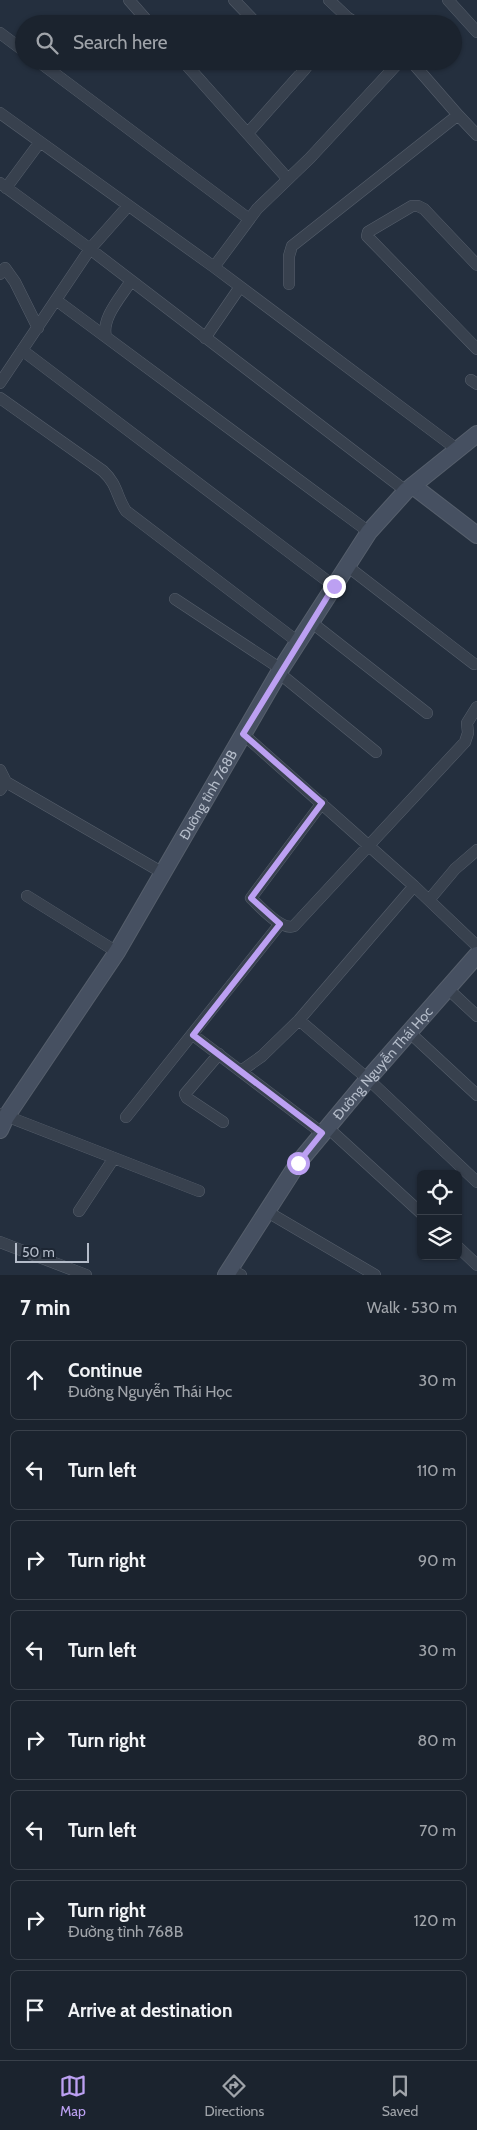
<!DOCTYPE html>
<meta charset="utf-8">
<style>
:root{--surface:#1b232e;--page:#282f3a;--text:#f1f3f6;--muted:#a0a4aa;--line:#39404a;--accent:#bca0f2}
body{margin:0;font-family:Cabin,sans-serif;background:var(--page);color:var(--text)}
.controls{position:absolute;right:15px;bottom:15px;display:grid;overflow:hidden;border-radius:8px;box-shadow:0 1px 4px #0004}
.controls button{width:45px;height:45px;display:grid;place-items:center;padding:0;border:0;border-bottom:1px solid var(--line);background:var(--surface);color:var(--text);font:25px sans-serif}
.scale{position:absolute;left:15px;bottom:12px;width:74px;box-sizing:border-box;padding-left:5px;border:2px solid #b4bcc9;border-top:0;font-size:14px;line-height:18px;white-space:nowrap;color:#b4bcc9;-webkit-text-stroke:4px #1d2633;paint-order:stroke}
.stop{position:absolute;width:15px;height:15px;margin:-11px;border:4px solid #bca0f2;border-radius:50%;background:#fff}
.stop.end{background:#bca0f2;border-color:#fff;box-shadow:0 1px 5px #0008}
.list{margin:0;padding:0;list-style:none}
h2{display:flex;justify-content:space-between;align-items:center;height:65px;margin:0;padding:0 20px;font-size:21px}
h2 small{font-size:16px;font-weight:400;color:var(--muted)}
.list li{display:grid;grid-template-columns:32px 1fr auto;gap:15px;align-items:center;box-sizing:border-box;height:80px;margin:0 10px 10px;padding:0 10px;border:1px solid var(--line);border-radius:8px}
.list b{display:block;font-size:19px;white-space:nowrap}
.list p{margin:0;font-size:16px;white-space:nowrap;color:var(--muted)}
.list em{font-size:16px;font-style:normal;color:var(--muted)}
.icon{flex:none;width:28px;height:28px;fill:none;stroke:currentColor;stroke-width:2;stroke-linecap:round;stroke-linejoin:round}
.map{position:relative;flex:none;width:477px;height:1275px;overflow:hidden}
.search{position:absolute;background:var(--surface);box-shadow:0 1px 4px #0004;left:15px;right:15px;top:15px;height:55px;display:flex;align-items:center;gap:12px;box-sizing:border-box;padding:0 18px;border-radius:28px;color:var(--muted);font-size:19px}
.sheet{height:785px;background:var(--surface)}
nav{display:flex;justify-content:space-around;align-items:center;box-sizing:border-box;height:70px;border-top:1px solid var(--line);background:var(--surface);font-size:14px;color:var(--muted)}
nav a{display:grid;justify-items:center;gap:2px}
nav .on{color:var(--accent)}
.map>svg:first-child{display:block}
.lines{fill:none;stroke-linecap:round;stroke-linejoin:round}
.street-casing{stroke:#565f6c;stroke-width:12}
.secondary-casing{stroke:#565f6c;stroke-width:18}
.street{stroke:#38414e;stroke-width:11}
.secondary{stroke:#465061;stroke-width:16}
.route{stroke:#bca0f2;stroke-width:6}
.labels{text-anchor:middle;stroke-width:4.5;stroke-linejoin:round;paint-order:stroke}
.street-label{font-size:14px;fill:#b4bcc9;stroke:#1d2633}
</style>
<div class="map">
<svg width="477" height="1275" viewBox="0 0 477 1275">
<rect width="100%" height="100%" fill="#242f3e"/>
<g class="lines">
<defs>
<path id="street" d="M129,0L150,24
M234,0L257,24
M329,0L348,18L358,24
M448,0L477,32
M0,33L24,51
M38,61L249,219
M183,61L287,178
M295,61L304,70L311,61
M0,113L214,267L458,450
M458,115L477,135
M248,133L304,70
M0,183L90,249L406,491
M6,188L40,142
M477,265L424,209L418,206H412L368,232L367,236L477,349
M214,267L257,209L310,158L400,61
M0,274L5,268L15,282L38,328
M289,284V256L292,246L458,115L411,61
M56,300L369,532
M106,337C101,318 121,297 131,281
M205,338L240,287
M22,350L334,586
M471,380L477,384
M0,383L90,249L128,206
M0,398L103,471C118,485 116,496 126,511L298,642
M347,566L474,664
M175,599L281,669
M311,622L427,713
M279,673L376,752
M243,734L414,886L477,946
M0,770L6,782L0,790
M6,782L163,873
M322,803L251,898C260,907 282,931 294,926L465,742L468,733L467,723L477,707
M414,886L299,1020L368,1079L477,1182
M27,896L117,952
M429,900L455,869L477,850
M447,988L477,1016
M409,1032L477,1095
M193,1035L322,1133
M219,1054L185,1094L187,1098L223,1122
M241,1071L262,1056L299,1020
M1,1114L199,1191
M126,1117L280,924
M327,1127L421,1213
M79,1211L114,1158
M266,1211L375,1275
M0,1242L86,1275
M458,1247L477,1265
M230,1269L241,1275"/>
<g id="secondary">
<path d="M413,486L477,535"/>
<path id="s1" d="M0,1130L6,1117L117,952L281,669L369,532L406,491L477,434"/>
<path id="s2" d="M226,1275L298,1163L368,1079L477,955"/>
</g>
</defs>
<!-- street casing -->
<use href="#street" class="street-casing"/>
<!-- secondary casing -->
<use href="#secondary" class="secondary-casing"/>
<!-- street -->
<use href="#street" class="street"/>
<!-- secondary -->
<use href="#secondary" class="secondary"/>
</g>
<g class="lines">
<!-- route -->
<path class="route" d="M298,1163L322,1133L193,1035L280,924L251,898L322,803L243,734L334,586"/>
</g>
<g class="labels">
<!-- street labels -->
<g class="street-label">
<text dy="5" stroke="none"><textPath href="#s1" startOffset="395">Đường tỉnh 768B</textPath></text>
<text dy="5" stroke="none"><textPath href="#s2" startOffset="264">Đường Nguyễn Thái Học</textPath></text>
</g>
</g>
</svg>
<div class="controls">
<button><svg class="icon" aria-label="locate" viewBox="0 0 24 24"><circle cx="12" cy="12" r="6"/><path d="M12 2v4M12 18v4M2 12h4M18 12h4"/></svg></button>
<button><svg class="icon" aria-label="layers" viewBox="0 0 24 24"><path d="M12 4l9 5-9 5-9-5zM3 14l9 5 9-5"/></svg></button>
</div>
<div class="scale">50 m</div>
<div class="stop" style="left:298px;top:1163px"></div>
<div class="stop end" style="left:334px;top:586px"></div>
<div class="search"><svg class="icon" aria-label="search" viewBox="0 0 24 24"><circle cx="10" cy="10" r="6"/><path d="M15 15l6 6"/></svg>Search here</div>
</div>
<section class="sheet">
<h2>7 min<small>Walk · 530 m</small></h2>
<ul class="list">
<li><svg class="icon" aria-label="ahead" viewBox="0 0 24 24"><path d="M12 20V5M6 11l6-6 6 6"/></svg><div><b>Continue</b><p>Đường Nguyễn Thái Học</p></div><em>30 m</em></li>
<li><svg class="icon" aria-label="left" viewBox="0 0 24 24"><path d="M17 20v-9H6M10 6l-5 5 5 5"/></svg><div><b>Turn left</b></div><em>110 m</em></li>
<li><svg class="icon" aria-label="right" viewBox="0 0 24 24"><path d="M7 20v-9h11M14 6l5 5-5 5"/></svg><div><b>Turn right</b></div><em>90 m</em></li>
<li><svg class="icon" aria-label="left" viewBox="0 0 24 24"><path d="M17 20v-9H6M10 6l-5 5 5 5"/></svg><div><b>Turn left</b></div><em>30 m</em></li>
<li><svg class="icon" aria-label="right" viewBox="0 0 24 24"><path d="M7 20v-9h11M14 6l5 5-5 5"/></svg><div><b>Turn right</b></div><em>80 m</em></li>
<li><svg class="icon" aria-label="left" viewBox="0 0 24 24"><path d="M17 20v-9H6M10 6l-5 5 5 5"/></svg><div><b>Turn left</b></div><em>70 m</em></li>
<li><svg class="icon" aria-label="right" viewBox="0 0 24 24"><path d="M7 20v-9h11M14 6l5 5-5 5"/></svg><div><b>Turn right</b><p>Đường tỉnh 768B</p></div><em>120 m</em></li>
<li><svg class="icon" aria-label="arrive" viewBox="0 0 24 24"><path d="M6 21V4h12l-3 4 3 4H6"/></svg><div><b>Arrive at destination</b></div></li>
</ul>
</section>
<nav>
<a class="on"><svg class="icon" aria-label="map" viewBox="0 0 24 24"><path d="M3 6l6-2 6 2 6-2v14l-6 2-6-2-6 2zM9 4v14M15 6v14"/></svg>Map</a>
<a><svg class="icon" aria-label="directions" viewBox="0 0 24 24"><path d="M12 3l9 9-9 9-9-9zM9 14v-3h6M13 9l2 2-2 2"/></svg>Directions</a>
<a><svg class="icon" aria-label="saved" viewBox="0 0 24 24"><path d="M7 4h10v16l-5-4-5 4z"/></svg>Saved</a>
</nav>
